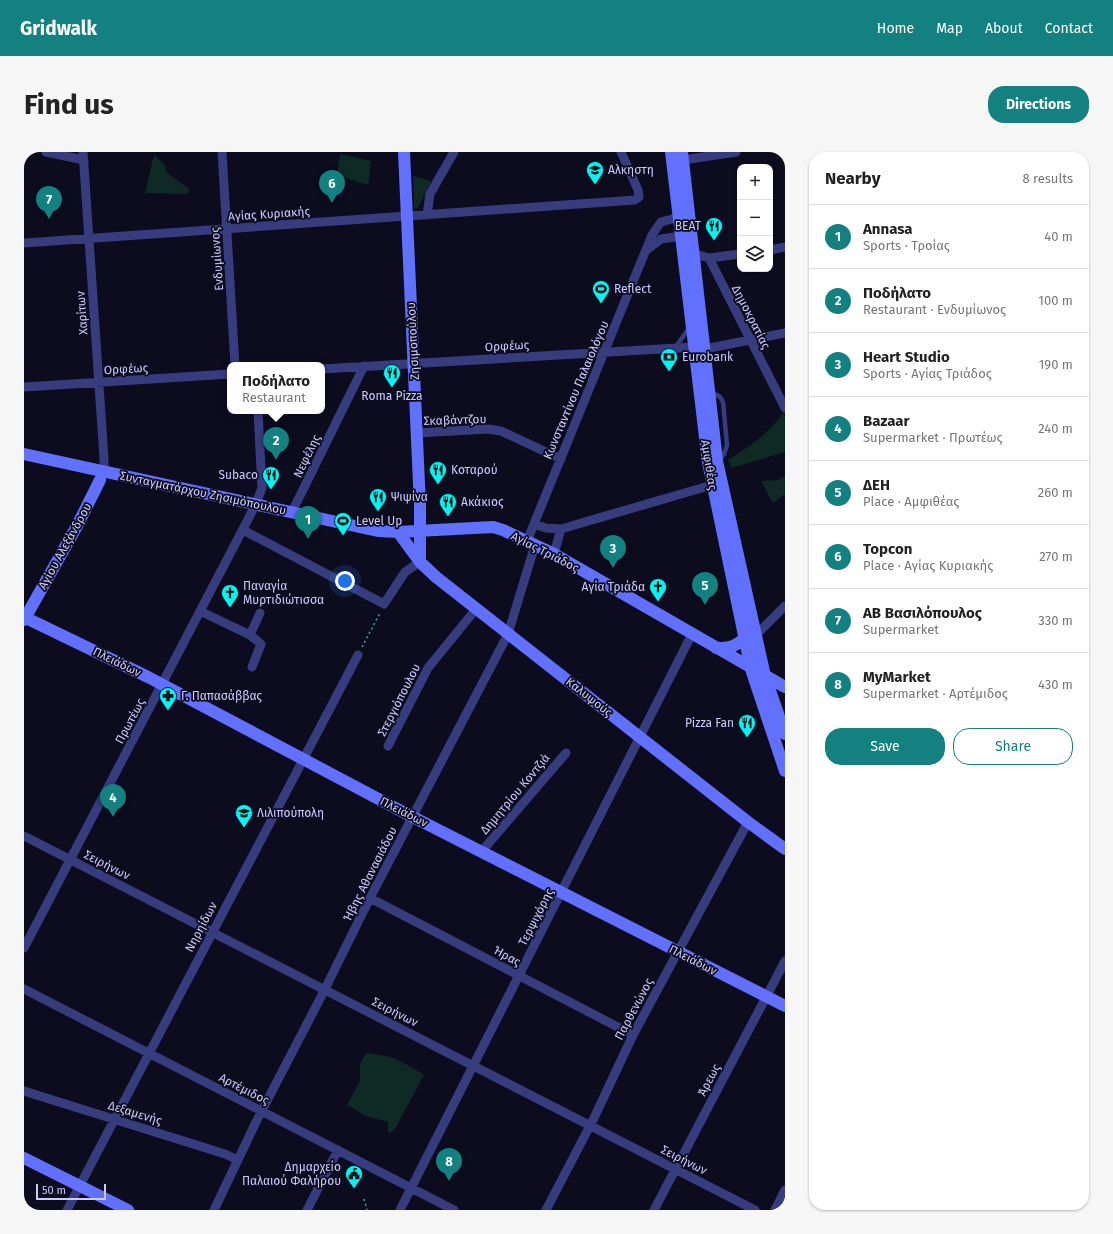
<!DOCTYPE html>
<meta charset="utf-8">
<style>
:root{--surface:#fff;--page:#f6f6f6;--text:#222;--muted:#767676;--line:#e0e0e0;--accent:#138180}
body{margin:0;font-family:"Fira Sans",sans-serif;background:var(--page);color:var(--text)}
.controls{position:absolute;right:12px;top:12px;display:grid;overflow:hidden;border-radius:8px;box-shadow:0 1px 3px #0004}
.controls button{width:36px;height:36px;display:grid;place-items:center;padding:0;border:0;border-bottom:1px solid var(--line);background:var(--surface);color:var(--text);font:20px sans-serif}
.scale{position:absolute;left:12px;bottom:10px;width:70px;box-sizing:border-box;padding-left:4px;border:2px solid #cbcbff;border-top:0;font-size:11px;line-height:14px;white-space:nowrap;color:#cbcbff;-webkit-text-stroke:3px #0d0c1f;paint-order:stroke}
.you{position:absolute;left:321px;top:429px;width:14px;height:14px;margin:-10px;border:3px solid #fff;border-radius:50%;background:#1a73e8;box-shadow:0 0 0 6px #1a73e833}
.badge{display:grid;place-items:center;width:26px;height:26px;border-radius:50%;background:var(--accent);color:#fff;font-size:13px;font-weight:700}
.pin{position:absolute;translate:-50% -33px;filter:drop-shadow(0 1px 2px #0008)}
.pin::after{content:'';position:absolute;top:21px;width:14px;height:12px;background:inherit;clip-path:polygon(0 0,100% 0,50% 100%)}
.popup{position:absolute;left:203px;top:210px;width:98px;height:52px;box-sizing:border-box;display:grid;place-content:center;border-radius:8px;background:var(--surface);filter:drop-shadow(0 1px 3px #0005);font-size:13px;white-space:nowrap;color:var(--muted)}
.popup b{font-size:15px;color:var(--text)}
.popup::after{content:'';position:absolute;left:50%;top:100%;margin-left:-8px;border:8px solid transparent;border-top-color:var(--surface)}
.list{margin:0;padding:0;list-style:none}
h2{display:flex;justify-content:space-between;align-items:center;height:52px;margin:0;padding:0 16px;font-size:17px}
h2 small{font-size:13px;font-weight:400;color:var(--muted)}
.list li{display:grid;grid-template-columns:26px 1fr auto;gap:12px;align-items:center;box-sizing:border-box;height:64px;padding:0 16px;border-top:1px solid var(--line)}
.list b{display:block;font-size:15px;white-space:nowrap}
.list p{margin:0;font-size:13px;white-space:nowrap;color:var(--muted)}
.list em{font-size:13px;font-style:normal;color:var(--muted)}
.actions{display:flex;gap:8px;padding:12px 16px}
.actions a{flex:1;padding:9px 0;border:1px solid var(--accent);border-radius:16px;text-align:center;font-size:14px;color:var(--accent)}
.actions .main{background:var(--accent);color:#fff}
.icon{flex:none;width:22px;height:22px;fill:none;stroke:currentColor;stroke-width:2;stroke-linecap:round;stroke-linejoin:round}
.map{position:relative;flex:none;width:761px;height:1058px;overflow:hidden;border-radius:16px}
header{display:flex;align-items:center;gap:24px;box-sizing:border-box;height:56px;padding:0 20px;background:var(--accent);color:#fff}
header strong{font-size:19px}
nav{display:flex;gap:22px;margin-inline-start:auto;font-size:14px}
.intro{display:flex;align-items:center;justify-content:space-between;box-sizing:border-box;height:96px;padding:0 24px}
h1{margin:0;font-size:28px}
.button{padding:10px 18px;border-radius:16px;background:var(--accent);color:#fff;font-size:14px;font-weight:700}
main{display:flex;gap:24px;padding:0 24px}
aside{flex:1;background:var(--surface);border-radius:16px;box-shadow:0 1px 3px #0004}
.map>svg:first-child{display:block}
.green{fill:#0f2925}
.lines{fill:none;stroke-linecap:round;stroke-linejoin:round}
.path{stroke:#2cb19a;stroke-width:1.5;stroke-dasharray:2 3;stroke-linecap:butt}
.lane{stroke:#373c7f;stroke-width:4.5}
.street{stroke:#373c7f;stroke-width:9}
.secondary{stroke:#6270ff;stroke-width:12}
.labels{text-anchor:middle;stroke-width:3.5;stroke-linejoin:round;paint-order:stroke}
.poi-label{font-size:12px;fill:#cbcbff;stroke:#0d0c1f;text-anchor:start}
.street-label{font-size:12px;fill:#cbcbff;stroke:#0d0c1f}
</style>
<header>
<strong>Gridwalk</strong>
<nav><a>Home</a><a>Map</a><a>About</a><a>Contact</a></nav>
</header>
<div class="intro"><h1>Find us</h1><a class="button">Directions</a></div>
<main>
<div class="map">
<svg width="761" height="1058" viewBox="0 0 761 1058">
<rect width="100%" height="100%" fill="#0d0c1f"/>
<!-- green -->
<path class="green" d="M316,2L347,9L344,33L313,23Z
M130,3L141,13L142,20L165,37L164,42L121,41Z
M389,24L407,29L394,56L390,57Z
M759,261L761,266V300L707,316L704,308C726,294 744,282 759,261Z
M761,324V342L749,351L737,329L754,328Z
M342,901C369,904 377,908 400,923L370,979L364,981V970L342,964L323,953L336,929V912Z"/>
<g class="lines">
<!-- path -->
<path class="path" d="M338,495L356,461
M340,1047L343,1058"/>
<!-- lane -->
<path class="lane" d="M651,196L665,176
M686,239L696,245L699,250L703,293L700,302L695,308"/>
<!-- street -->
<path class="street" d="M22,0L60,8
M59,0L80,306V320L78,324
M198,0L211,213
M659,8L712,0
M403,63L406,42L430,0
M0,91L611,48L615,45L614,38L597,0
M624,97L637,87L657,84L661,80
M746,98L761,95
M671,102L685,106L716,102
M685,106L761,256
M681,197L761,181
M298,217L670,195
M0,235L206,222
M393,281L464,277L477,279L537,307
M268,360L340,214
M510,372L522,376L537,377L688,333
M219,378L360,452L381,420L396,410
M503,389L628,83L637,70L655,65
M530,402L537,377
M176,459L226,483L237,492L228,515
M226,483L236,461
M732,483L761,454
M364,594L404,516L452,457
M0,684L731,1058
M458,699L542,601
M346,746L609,883
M0,796L232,352L238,336L234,259
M0,837L430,1058
M0,939L201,1002L214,1008
M43,1058L334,503
M190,1058L233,968L298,843L346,746L484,482L511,393
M283,1058L314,998
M376,1058L668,482
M522,1058L570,966L609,883L724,670
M630,1058L761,809
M751,1058L761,1038"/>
<!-- secondary -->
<path class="secondary" d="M380,0L396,354V410
M647,0L684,310L727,517L761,619
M658,0L693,309L741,524L761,582
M0,302L354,379L374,380L469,375L479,378L530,402L761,535
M374,380L396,410L412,425L724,670L761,697
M0,465L124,525L381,661L761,854
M0,468L53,374L76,328
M692,496C705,496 711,495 721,486
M0,1006L104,1058"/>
</g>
<!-- icons -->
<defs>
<symbol id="school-pin" viewBox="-11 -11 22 30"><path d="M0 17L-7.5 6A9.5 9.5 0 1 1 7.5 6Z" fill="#00f6f2" stroke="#0d0c1f"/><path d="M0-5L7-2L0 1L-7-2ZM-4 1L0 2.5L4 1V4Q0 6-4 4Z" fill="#111"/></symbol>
<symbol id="restaurant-pin" viewBox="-11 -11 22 30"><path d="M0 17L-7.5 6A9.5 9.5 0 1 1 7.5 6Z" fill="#00f6f2" stroke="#0d0c1f"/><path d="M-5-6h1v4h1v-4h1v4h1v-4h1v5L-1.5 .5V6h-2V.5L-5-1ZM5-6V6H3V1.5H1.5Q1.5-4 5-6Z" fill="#111"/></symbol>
<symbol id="stadium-pin" viewBox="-11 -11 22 30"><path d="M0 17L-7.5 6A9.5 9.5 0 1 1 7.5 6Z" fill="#00f6f2" stroke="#0d0c1f"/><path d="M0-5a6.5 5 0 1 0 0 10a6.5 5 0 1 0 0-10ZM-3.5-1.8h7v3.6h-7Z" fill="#111"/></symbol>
<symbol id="bank-pin" viewBox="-11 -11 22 30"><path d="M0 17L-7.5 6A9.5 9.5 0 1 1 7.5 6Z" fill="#00f6f2" stroke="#0d0c1f"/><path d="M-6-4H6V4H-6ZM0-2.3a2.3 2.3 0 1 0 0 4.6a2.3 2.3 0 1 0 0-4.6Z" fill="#111"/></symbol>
<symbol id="church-pin" viewBox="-11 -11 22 30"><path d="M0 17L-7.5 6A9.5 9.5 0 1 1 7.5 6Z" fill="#00f6f2" stroke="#0d0c1f"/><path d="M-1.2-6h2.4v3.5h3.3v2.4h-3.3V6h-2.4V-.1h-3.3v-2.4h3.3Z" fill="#111"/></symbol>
<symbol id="pharmacy-pin" viewBox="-11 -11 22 30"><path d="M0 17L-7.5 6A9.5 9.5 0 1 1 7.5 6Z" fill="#00f6f2" stroke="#0d0c1f"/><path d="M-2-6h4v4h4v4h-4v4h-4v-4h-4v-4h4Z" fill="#111"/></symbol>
<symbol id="civic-pin" viewBox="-11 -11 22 30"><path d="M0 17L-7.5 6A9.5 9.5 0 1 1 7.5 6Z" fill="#00f6f2" stroke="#0d0c1f"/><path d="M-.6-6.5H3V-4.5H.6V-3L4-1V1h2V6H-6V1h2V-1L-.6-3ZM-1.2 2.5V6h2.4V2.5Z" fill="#111"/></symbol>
</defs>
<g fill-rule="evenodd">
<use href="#school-pin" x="561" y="8" width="20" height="27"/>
<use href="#restaurant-pin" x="680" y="64" width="20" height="27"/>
<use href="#stadium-pin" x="567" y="127" width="20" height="27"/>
<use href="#bank-pin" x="635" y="195" width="20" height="27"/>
<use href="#restaurant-pin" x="358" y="211" width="20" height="27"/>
<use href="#restaurant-pin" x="404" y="308" width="20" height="27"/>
<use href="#restaurant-pin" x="237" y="313" width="20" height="27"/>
<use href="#restaurant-pin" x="344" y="335" width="20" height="27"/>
<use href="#restaurant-pin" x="414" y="340" width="20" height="27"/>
<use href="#stadium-pin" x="309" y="359" width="20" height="27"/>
<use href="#church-pin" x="624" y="425" width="20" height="27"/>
<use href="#church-pin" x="196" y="431" width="20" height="27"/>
<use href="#pharmacy-pin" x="134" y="534" width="20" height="27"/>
<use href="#restaurant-pin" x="713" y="561" width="20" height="27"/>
<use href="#school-pin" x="210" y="651" width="20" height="27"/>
<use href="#civic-pin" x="320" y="1012" width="20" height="27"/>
</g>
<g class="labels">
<!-- poi labels -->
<g class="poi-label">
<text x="584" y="22">Αλκηστη</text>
<text x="677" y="78" text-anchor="end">ΒΕΑΤ</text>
<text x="590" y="141">Reflect</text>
<text x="658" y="209">Eurobank</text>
<text x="368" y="248" text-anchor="middle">Roma Pizza</text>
<text x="427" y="322">Κοταρού</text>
<text x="234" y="327" text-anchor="end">Subaco</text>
<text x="367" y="349">Ψιψίνα</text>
<text x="437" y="354">Ακάκιος</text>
<text x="332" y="373">Level Up</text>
<text x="219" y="438">Παναγία<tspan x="219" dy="14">Μυρτιδιώτισσα</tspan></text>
<text x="621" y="439" text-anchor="end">Αγία Τριάδα</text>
<text x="157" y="548">Γ. Παπασάββας</text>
<text x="710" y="575" text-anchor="end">Pizza Fan</text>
<text x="233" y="665">Λιλιπούπολη</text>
<text x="317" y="1019" text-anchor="end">Δημαρχείο<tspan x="317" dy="14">Παλαιού Φαλήρου</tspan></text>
</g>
<!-- street labels -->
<g class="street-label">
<text transform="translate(245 62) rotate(-4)" y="4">Αγίας Κυριακής</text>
<text transform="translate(193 107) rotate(-94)" y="4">Ενδυμίωνος</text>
<text transform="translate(58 161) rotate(-94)" y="4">Χαρίτων</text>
<text transform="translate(727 165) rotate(63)" y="4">Δημοκρατίας</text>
<text transform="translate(389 189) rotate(-93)" y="4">Ζησιμοπούλου</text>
<text transform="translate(483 194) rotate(-3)" y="4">Ορφέως</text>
<text transform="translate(102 217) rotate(-3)" y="4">Ορφέως</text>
<text transform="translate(552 238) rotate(-67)" y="4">Κωνσταντίνου Παλαιολόγου</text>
<text transform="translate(431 268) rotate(-2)" y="4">Σκαβάντζου</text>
<text transform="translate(283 304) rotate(-64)" y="4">Νεφέλης</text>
<text transform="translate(685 313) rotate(81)" y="4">Αμφιθέας</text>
<text transform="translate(179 341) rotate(12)" y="4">Συνταγματάρχου Ζησιμόπουλου</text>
<text transform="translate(41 394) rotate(-61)" y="4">Αγίου Αλεξάνδρου</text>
<text transform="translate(521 400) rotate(27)" y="4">Αγίας Τριάδος</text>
<text transform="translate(93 510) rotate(26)" y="4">Πλειάδων</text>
<text transform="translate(565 545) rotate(38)" y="4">Καλυψούς</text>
<text transform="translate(375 548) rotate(-63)" y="4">Στεργιόπουλου</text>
<text transform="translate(106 569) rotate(-62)" y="4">Πρωτέως</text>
<text transform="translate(491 642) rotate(-50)" y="4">Δημητρίου Κοντζιά</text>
<text transform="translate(380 660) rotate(27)" y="4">Πλειάδων</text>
<text transform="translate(83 713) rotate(27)" y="4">Σειρήνων</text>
<text transform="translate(346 722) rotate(-63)" y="4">Ήβης Αθανασιάδου</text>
<text transform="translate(512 765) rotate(-63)" y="4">Τερψιχόρης</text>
<text transform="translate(177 775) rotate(-62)" y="4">Νηρηίδων</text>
<text transform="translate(483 804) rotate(29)" y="4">Ήρας</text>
<text transform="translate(669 808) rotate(27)" y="4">Πλειάδων</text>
<text transform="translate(610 857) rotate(-62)" y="4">Παρθενώνος</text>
<text transform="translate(371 860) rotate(27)" y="4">Σειρήνων</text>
<text transform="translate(685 928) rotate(-62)" y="4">Άρεως</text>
<text transform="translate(220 937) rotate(27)" y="4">Αρτέμιδος</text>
<text transform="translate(111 961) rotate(17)" y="4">Δεξαμενής</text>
<text transform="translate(660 1008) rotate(27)" y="4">Σειρήνων</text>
</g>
</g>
</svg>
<div class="controls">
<button>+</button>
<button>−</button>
<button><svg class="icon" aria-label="layers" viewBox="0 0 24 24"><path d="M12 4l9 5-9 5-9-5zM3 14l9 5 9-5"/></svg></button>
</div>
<div class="scale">50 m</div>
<div class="you"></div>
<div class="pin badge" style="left:284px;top:387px">1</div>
<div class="pin badge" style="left:252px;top:308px">2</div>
<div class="popup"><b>Ποδήλατο</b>Restaurant</div>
<div class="pin badge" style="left:589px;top:416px">3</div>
<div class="pin badge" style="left:89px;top:665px">4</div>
<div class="pin badge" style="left:681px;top:453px">5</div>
<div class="pin badge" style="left:308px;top:51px">6</div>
<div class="pin badge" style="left:25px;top:67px">7</div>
<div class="pin badge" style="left:425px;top:1029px">8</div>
</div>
<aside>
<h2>Nearby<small>8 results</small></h2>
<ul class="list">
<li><span class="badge">1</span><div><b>Annasa</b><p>Sports · Τροίας</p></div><em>40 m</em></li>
<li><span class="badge">2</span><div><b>Ποδήλατο</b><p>Restaurant · Ενδυμίωνος</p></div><em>100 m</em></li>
<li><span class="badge">3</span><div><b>Heart Studio</b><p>Sports · Αγίας Τριάδος</p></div><em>190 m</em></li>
<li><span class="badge">4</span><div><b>Bazaar</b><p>Supermarket · Πρωτέως</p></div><em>240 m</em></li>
<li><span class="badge">5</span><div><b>ΔΕΗ</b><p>Place · Αμφιθέας</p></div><em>260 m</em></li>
<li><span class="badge">6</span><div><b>Topcon</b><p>Place · Αγίας Κυριακής</p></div><em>270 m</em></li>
<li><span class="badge">7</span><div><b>ΑΒ Βασιλόπουλος</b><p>Supermarket</p></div><em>330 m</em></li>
<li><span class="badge">8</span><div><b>MyMarket</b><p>Supermarket · Αρτέμιδος</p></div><em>430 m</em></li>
</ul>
<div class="actions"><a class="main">Save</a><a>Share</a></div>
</aside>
</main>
